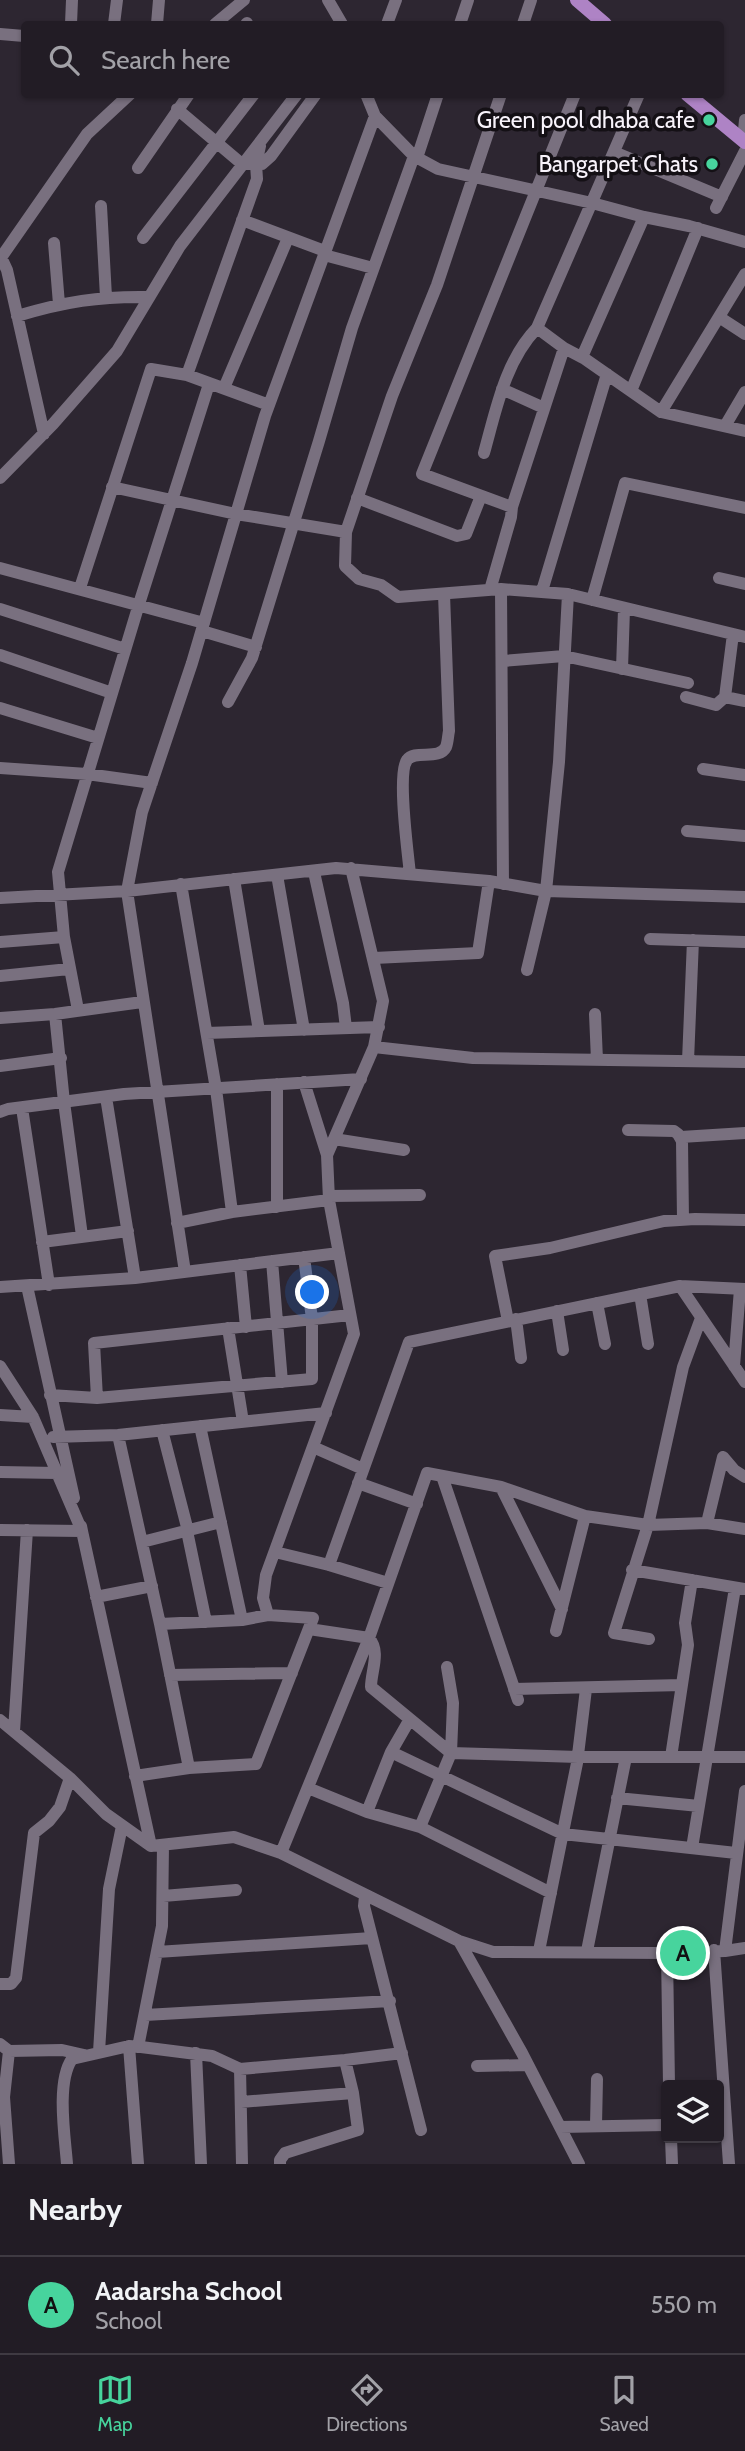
<!DOCTYPE html>
<style>
:root{--surface:#221c25;--page:#2a252d;--text:#f1f3f6;--muted:#a2a1a7;--line:#3f3a42;--accent:#47d49d}
body{margin:0;font-family:Cabin,sans-serif;background:var(--page);color:var(--text)}
.controls{position:absolute;right:21px;bottom:21px;display:grid;overflow:hidden;border-radius:7px;box-shadow:0 2px 5px #0004}
.controls button{width:63px;height:63px;display:grid;place-items:center;padding:0;border:0;border-bottom:2px solid var(--line);background:var(--surface);color:var(--text);font:35px sans-serif}
.you{position:absolute;left:313px;top:1293px;width:24px;height:24px;margin:-18px;border:5px solid #fff;border-radius:50%;background:#1a73e8;box-shadow:0 0 0 10px #1a73e833}
.badge{display:grid;place-items:center;width:46px;height:46px;border-radius:50%;background:var(--accent);color:#111;font-size:23px;font-weight:700}
.pin{position:absolute;translate:-50% -50%;border:4px solid #fff;box-shadow:0 2px 7px #0006}
.list{margin:0;padding:0;list-style:none}
h2{display:flex;justify-content:space-between;align-items:center;height:91px;margin:0;padding:0 28px;font-size:30px}
h2 small{font-size:23px;font-weight:400;color:var(--muted)}
.list li{display:grid;grid-template-columns:46px 1fr auto;gap:21px;align-items:center;box-sizing:border-box;height:98px;padding:0 28px;border-top:2px solid var(--line)}
.list b{display:block;font-size:26px;white-space:nowrap}
.list p{margin:0;font-size:23px;white-space:nowrap;color:var(--muted)}
.list em{font-size:23px;font-style:normal;color:var(--muted)}
.icon{flex:none;width:38px;height:38px;fill:none;stroke:currentColor;stroke-width:2;stroke-linecap:round;stroke-linejoin:round}
.map{position:relative;flex:none;width:745px;height:2164px;overflow:hidden}
.search{position:absolute;background:var(--surface);box-shadow:0 2px 5px #0004;left:21px;right:21px;top:21px;height:77px;display:flex;align-items:center;gap:18px;box-sizing:border-box;padding:0 24px;border-radius:7px;color:var(--muted);font-size:26px}
.sheet{height:189px;background:var(--surface)}
nav{display:flex;justify-content:space-around;align-items:center;box-sizing:border-box;height:98px;border-top:2px solid var(--line);background:var(--surface);font-size:19px;color:var(--muted)}
nav a{display:grid;justify-items:center;gap:4px}
nav .on{color:var(--accent)}
.map>svg:first-child{display:block}
.lines{fill:none;stroke-linecap:round;stroke-linejoin:round}
.minor{stroke:#79707f;stroke-width:12}
.major{stroke:#ae83c5;stroke-width:14}
.poi-dot{fill:#47d49d;stroke:#141015;stroke-width:2.5}
.labels{text-anchor:middle;stroke-width:7;stroke-linejoin:round;paint-order:stroke}
.poi-label{font-size:23px;fill:#f8f3fb;stroke:#141015;text-anchor:end}
</style>
<div class="map">
<svg width="745" height="2164" viewBox="0 0 745 2164">
<rect width="100%" height="100%" fill="#2d2631"/>
<g class="lines">
<!-- minor -->
<path class="minor" d="M328,0L342,24
M71,24L72,0
M114,24L117,0
M157,24L159,0
M215,24L244,0
M246,24L247,23
M387,24L396,0
M460,24L468,0
M523,24L531,0
M0,34L24,36
M366,94L375,116L414,156L438,169L592,203L644,217L689,226L745,242
M501,94L437,285L392,396L346,532L345,566L359,579L381,585L398,597L501,589L568,594L745,637
M177,109L242,164H262L271,156L316,94
M743,140L745,120
M614,152L722,197
M417,158L438,94
M138,168L189,94
M101,206L106,297
M716,208L745,151
M242,220L325,251
M143,238L254,94
M54,243L59,304
M0,255L7,270L44,434
M324,255L373,268
M0,259L87,134L130,94
M17,316C64,302 99,296 149,297
M719,317L745,334
M537,328L564,348L585,359L661,412L745,431
M582,357L644,217
M187,375L257,179L256,164L260,146
M224,388L288,238
M502,389L544,408
M631,391L698,228
M661,412L745,274
M725,426L745,392
M484,453C496,410 505,361 537,328L639,94
M0,478L53,424L117,351L180,246L297,94
M112,487L236,514L346,532
M357,498L457,536L466,534L481,496
M512,507L422,474L575,94
M0,568L204,623
M719,578L745,584
M80,588L151,369L187,375L269,405
M501,589L503,884
M490,590L511,517L512,507L564,348
M542,591L607,374
M592,600L625,483L745,508
M0,609L125,649
M202,631L256,647
M0,655L112,693
M503,661L564,656L688,683
M622,669L624,609
M686,697L716,705L725,697L733,634
M725,697L745,701
M228,702L252,658L319,441L352,328L414,156
M0,708L98,738
M0,768L87,774L152,783
M703,769L745,775
M687,831L745,836
M314,872L343,1003L346,1028
M410,874C408,854 397,773 407,760C415,749 439,761 446,747C448,742 448,735 449,731L444,594
M277,875L304,1030
M234,879L259,1031
M181,884L216,1089L232,1212
M0,898L127,891L336,868L489,881L546,891L745,897
M650,939L745,942
M0,942L64,937
M374,958L478,953L489,881
M527,970L546,891L559,762L568,594
M0,976L69,969
M78,1010L64,937L58,872L139,604L209,384
M55,1014L64,1102L82,1236
M595,1014L597,1060
M0,1018L55,1014L142,1002
M207,1033L379,1027
M374,1047L473,1058L745,1062
M688,1061L693,940
M0,1066L61,1058
M106,1097L135,1278
M22,1108L49,1285
M0,1112L8,1109L124,1094L361,1079
M628,1130L674,1131L678,1134L682,1141L683,1220
M681,1137L745,1133
M334,1139L404,1150
M327,1155L374,1047L383,1001L351,868
M329,1196L420,1195
M277,1207V1084
M177,1223L232,1212L329,1200
M42,1242L128,1231
M272,1261L282,1382
M240,1265L246,1327
M185,1272L127,891L142,812L192,663L265,416L375,116
M27,1286L74,1498
M680,1286L745,1382
M0,1287L135,1278L339,1253
M640,1294L648,1344
M597,1303L605,1344
M557,1311L563,1350
M516,1319L521,1358
M508,1321L495,1256L550,1248L664,1221L695,1219L745,1220
M228,1328L243,1422
M0,1366L33,1417L82,1531L151,1846
M734,1366L740,1289
M50,1395L97,1398L312,1379V1319L304,1257
M97,1398L94,1343L350,1315
M0,1415L33,1417
M200,1426L242,1620
M162,1430L188,1531
M118,1435L160,1624L189,1768
M53,1437L118,1435L326,1413
M313,1447L363,1469
M723,1457L734,1470L745,1477
M0,1472L57,1473
M442,1476L518,1700
M358,1483L417,1504
M501,1487L562,1609
M707,1523L723,1457
M0,1530L82,1531L81,1526
M187,1531L206,1622
M142,1542L221,1522
M275,1552L329,1565L388,1583
M329,1565L409,1342L680,1286L745,1289
M632,1570L745,1589
M96,1597L152,1586
M268,1615L263,1598L266,1575L354,1334L329,1200L327,1155L304,1082
M309,1629L369,1638C381,1652 371,1671 371,1687L451,1753L578,1757H745
M556,1631L585,1516
M649,1639L614,1633L648,1525L683,1367L701,1318
M170,1675L292,1673
M514,1689L682,1685
M0,1720L70,1778L106,1814L151,1846L234,1837L281,1853L459,1941L493,1952L667,1953L725,1951L745,1948
M14,1731L27,1530
M391,1752L563,1834L736,1853
M671,1757L688,1645L685,1623L692,1580
M135,1776L189,1768L256,1764L313,1618L268,1615L242,1620L160,1624
M308,1788L367,1812L420,1827L551,1893
M617,1798L699,1806
M367,1812L391,1752L410,1719
M420,1827L451,1753L453,1703L447,1667
M692,1848L735,1588
M281,1853L369,1638L427,1473L501,1487L585,1516L648,1525L707,1523L745,1529
M163,1896L236,1890
M365,1896L364,1906L421,2130
M459,1941L522,2053L579,2164
M714,1950L729,2164
M539,1951L577,1763L586,1689
M587,1951L626,1757
M725,1951L745,1791
M157,1952L372,1938
M667,1953L669,2085
M0,1984H11L16,1978L34,1833L49,1821L60,1807L70,1778
M145,2015L390,2001
M0,2044L9,2051L62,2050L84,2055
M129,2046L138,2164
M138,2047L162,1926L163,1845
M9,2051L4,2097L9,2164
M99,2052L109,1889L122,1826
M196,2053L201,2164
M477,2066L528,2065
M240,2069L242,2164
M241,2102L353,2093
M596,2125L597,2079
M560,2127L666,2125
M671,2138L672,2164
M67,2164C65,2137 56,2082 72,2059L129,2046L141,2047L212,2056L240,2069L345,2060L402,2053
M280,2164V2160L285,2153L358,2130L353,2093L345,2060"/>
<!-- major -->
<path class="major" d="M577,0L605,24
M687,94L745,142"/>
</g>
<!-- markers -->
<g class="poi-dot">
<circle cx="709" cy="120" r="7"/>
<circle cx="712" cy="164" r="7"/>
</g>
<g class="labels">
<!-- poi labels -->
<g class="poi-label">
<text x="695" y="128">Green pool dhaba cafe</text>
<text x="698" y="172">Bangarpet Chats</text>
</g>
</g>
</svg>
<div class="controls">
<button><svg class="icon" aria-label="layers" viewBox="0 0 24 24"><path d="M12 4l9 5-9 5-9-5zM3 14l9 5 9-5"/></svg></button>
</div>
<div class="you"></div>
<div class="pin badge" style="left:683px;top:1953px">A</div>
<div class="search"><svg class="icon" aria-label="search" viewBox="0 0 24 24"><circle cx="10" cy="10" r="6"/><path d="M15 15l6 6"/></svg>Search here</div>
</div>
<section class="sheet">
<h2>Nearby<small></small></h2>
<ul class="list">
<li><span class="badge">A</span><div><b>Aadarsha School</b><p>School</p></div><em>550 m</em></li>
</ul>
</section>
<nav>
<a class="on"><svg class="icon" aria-label="map" viewBox="0 0 24 24"><path d="M3 6l6-2 6 2 6-2v14l-6 2-6-2-6 2zM9 4v14M15 6v14"/></svg>Map</a>
<a><svg class="icon" aria-label="directions" viewBox="0 0 24 24"><path d="M12 3l9 9-9 9-9-9zM9 14v-3h6M13 9l2 2-2 2"/></svg>Directions</a>
<a><svg class="icon" aria-label="saved" viewBox="0 0 24 24"><path d="M7 4h10v16l-5-4-5 4z"/></svg>Saved</a>
</nav>
